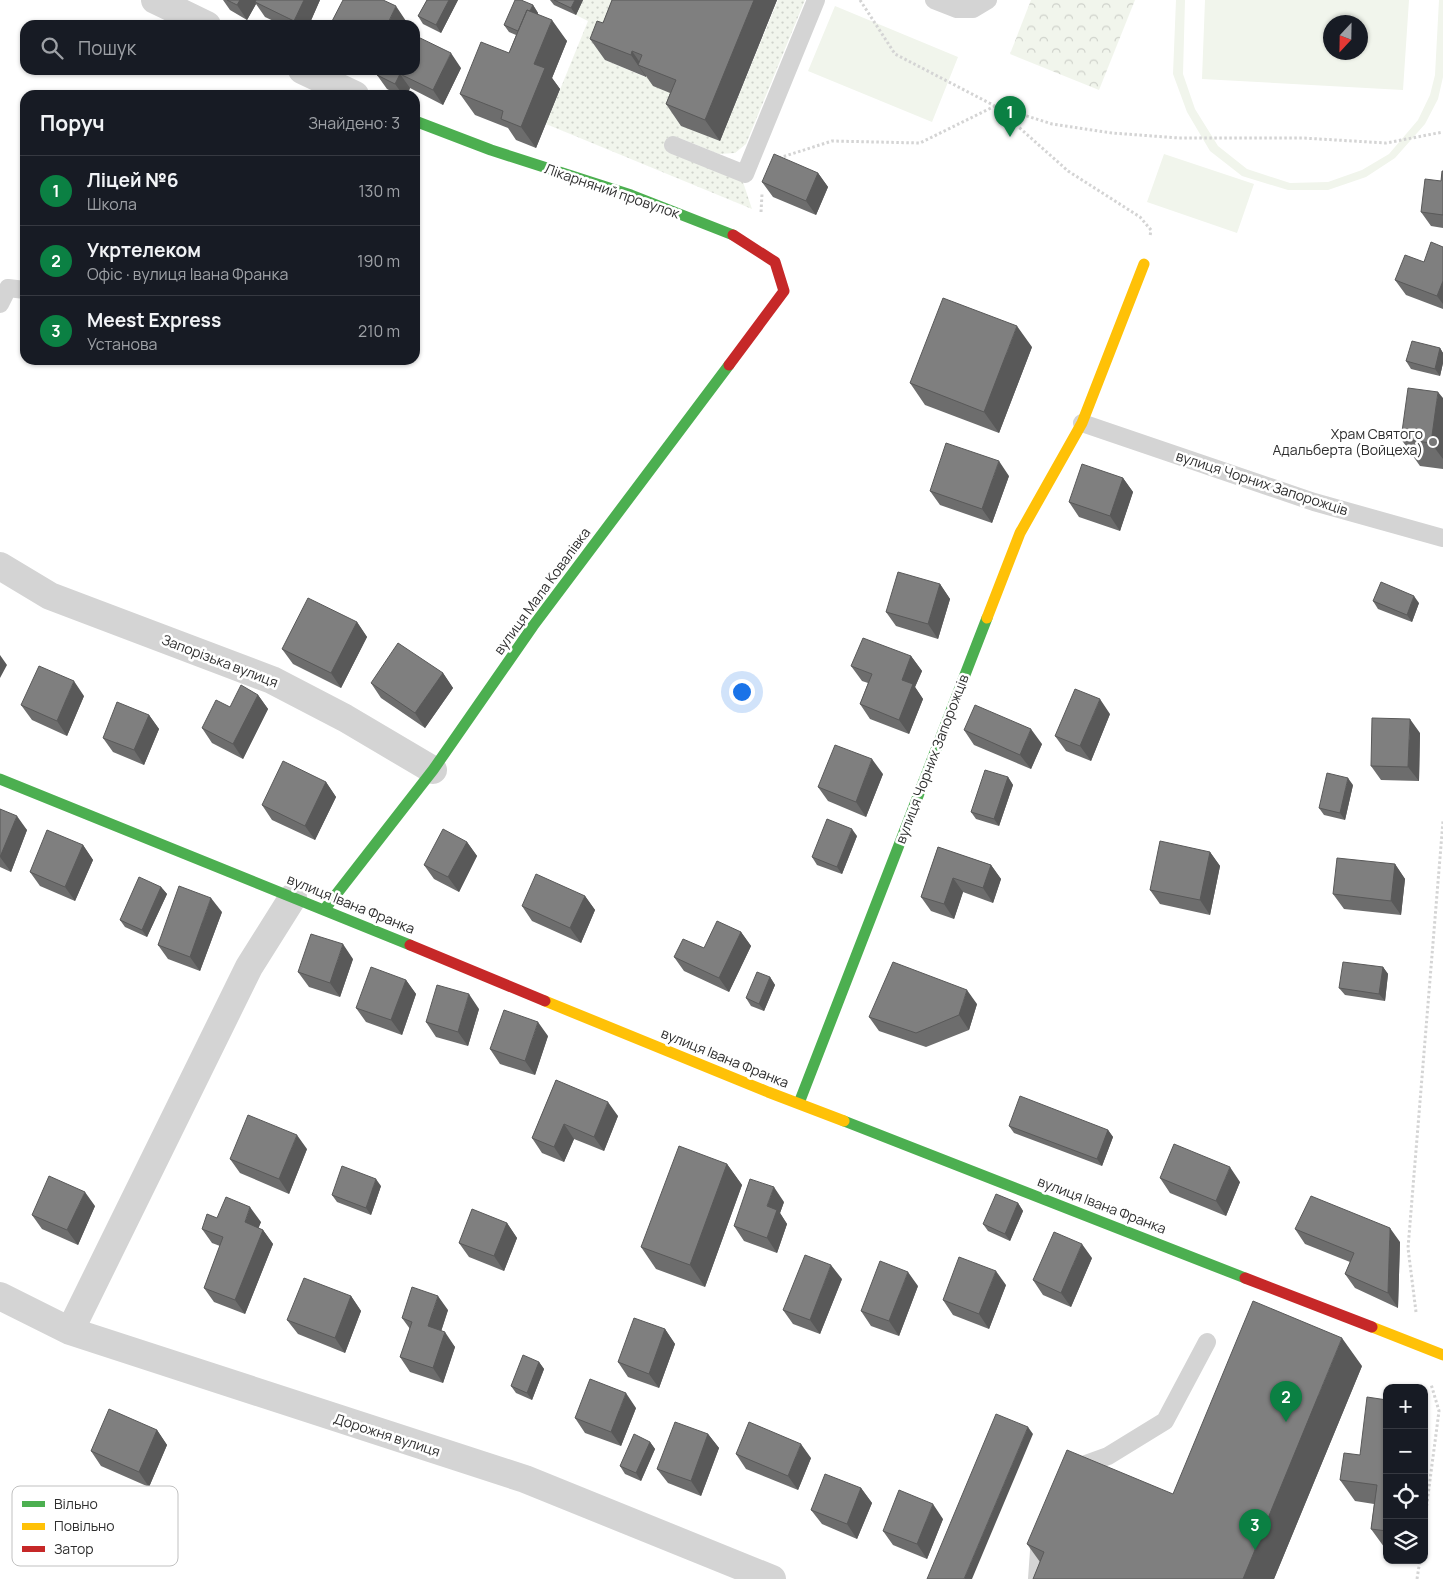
<!DOCTYPE html>
<html lang="uk">
<meta charset="utf-8">
<style>
:root{--surface:#171b24;--page:#20242c;--text:#f1f3f6;--muted:#9ea1a6;--line:#363941;--accent:#0b8043}
body{margin:0;font-family:Manrope,sans-serif;background:var(--page);color:var(--text)}
.controls{position:absolute;right:15px;bottom:15px;display:grid;overflow:hidden;border-radius:10px;box-shadow:0 1px 4px #0004}
.controls button{width:45px;height:45px;display:grid;place-items:center;padding:0;border:0;border-bottom:1px solid var(--line);background:var(--surface);color:var(--text);font:25px sans-serif}
.compass{position:absolute;left:1323px;top:15px;width:45px;height:45px;border-radius:50%;background:var(--surface);box-shadow:0 1px 4px #0004;rotate:202deg}
.you{position:absolute;left:741px;top:691px;width:18px;height:18px;margin:-12px;border:4px solid #fff;border-radius:50%;background:#1a73e8;box-shadow:0 0 0 8px #1a73e833}
.badge{display:grid;place-items:center;width:32px;height:32px;border-radius:50%;background:var(--accent);color:#fff;font-size:16px;font-weight:700}
.pin{position:absolute;translate:-50% -41px;filter:drop-shadow(0 1px 2px #0008)}
.pin::after{content:'';position:absolute;top:26px;width:18px;height:15px;background:inherit;clip-path:polygon(0 0,100% 0,50% 100%)}
.list{margin:0;padding:0;list-style:none}
h2{display:flex;justify-content:space-between;align-items:center;height:65px;margin:0;padding:0 20px;font-size:21px}
h2 small{font-size:16px;font-weight:400;color:var(--muted)}
.list li{display:grid;grid-template-columns:32px 1fr auto;gap:15px;align-items:center;box-sizing:border-box;height:70px;padding:0 20px;border-top:1px solid var(--line)}
.list b{display:block;font-size:19px;white-space:nowrap}
.list p{margin:0;font-size:16px;white-space:nowrap;color:var(--muted)}
.list em{font-size:16px;font-style:normal;color:var(--muted)}
.icon{flex:none;width:28px;height:28px;fill:none;stroke:currentColor;stroke-width:2;stroke-linecap:round;stroke-linejoin:round}
.map{position:relative;flex:none;width:1443px;height:1579px;overflow:hidden}
.search{position:absolute;background:var(--surface);box-shadow:0 1px 4px #0004;left:20px;top:20px;width:400px;height:55px;display:flex;align-items:center;gap:12px;box-sizing:border-box;padding:0 18px;border-radius:15px;color:var(--muted);font-size:19px}
.panel{position:absolute;background:var(--surface);box-shadow:0 1px 4px #0004;left:20px;top:90px;width:400px;height:275px;border-radius:15px}
.map>svg:first-child{display:block}
.grass{fill:url(#grass-dots)}
.forest{fill:url(#forest-crowns)}
.pitch{fill:#f1f5ec;fill-rule:evenodd}
.lines{fill:none;stroke-linecap:round;stroke-linejoin:round}
.path{stroke:#d4d4d4;stroke-width:3;stroke-dasharray:2.5 2.5;stroke-linecap:butt}
.lane{stroke:#d4d4d4;stroke-width:18}
.street{stroke:#d4d4d4;stroke-width:28}
.fast{stroke:#4caf50;stroke-width:11}
.slow{stroke:#ffc107;stroke-width:11}
.jam{stroke:#c62828;stroke-width:11}
.wall{fill:#6d6d6d}
.shaded-wall{fill:#595959}
.building{fill:#7f7f7f;stroke:#595959}
.poi-dot{fill:#787878;stroke:#fff;stroke-width:2}
.labels{text-anchor:middle;stroke-width:5;stroke-linejoin:round;paint-order:stroke}
.street-label{font-size:14px;fill:#2f2f2f;stroke:#fff}
.poi-label{font-size:14px;fill:#2f2f2f;stroke:#fff;text-anchor:end}
.key{fill:#fff;stroke:#c1c1c1;stroke-width:1}
.key-label{font-size:14px;fill:#2f2f2f}
</style>
<div class="map">
<svg width="1443" height="1579" viewBox="0 0 1443 1579">
<defs>
<pattern id="grass-dots" width="8" height="8" patternUnits="userSpaceOnUse" patternTransform="scale(1.25)"><rect width="8" height="8" fill="#f1f5ec"/><path d="M2 2h.1M6 6h.1" fill="none" stroke="#cfd2cb" stroke-width="1.8" stroke-linecap="round"/></pattern>
<pattern id="forest-crowns" width="20" height="18" patternUnits="userSpaceOnUse" patternTransform="scale(1.25)"><rect width="20" height="18" fill="#f1f5ec"/><path d="M2 6a3 3 0 1 1 6 0M12 15a3 3 0 1 1 6 0" fill="none" stroke="#cfd2cb"/></pattern>
</defs>
<rect width="100%" height="100%" fill="#fff"/>
<!-- grass -->
<path class="grass" d="M583,0H636L605,60L645,77L647,73L691,101L720,141L778,0H805L746,144L735,153L719,154L677,137L743,182L752,209L546,124L588,21L576,15Z"/>
<!-- forest -->
<path class="forest" d="M1031,0H1135L1099,90L1010,54Z"/>
<!-- pitch -->
<path class="pitch" d="M1176,0H1185L1183,74L1195,109L1218,146L1247,169L1290,183L1328,182L1362,170L1389,154L1418,120L1430,95L1435,75L1439,0H1443V77L1438,99L1425,124L1395,158L1366,177L1328,190H1288L1242,176L1210,151L1187,112L1173,74Z
M1205,0H1409L1403,90L1202,79ZM1360,22V52H1330V22Z
M835,6L958,57L932,122L808,71Z
M1164,154L1254,184L1237,233L1147,202Z"/>
<g class="lines">
<!-- path -->
<path class="path" d="M860,0L895,54L995,106L1052,124L1112,133L1179,138H1303L1386,143L1443,132
M779,158L832,141L920,143L995,106L1068,171L1140,217L1151,230L1150,236
M761,212L762,194
M1416,1312L1408,1248L1443,821
M1424,1526L1439,1411L1431,1384
M1417,1579L1420,1560"/>
<!-- lane -->
<path class="lane" d="M934,0L957,9H973L988,0
M673,145L745,174L816,0
M0,304L8,288L25,290
M1082,423L1314,502L1443,538
M1072,1469L1108,1456L1165,1421L1207,1342
M1037,1579L1040,1537"/>
<!-- street -->
<path class="street" d="M155,0L207,25
M302,70L355,95
M0,566L50,596L272,680L345,718L433,770
M0,1296L70,1331L525,1479L772,1579
M70,1331L249,967L293,897"/>
<!-- fast -->
<path class="fast" d="M415,121L491,150L631,195L733,235
M0,779L410,945
M324,910L433,770L533,626L729,365
M799,1103L987,618
M844,1121L1245,1278"/>
<!-- slow -->
<path class="slow" d="M987,618L1020,533L1082,423L1144,264
M545,1001L768,1092L844,1121
M1372,1327L1443,1355"/>
<!-- jam -->
<path class="jam" d="M729,365L784,291L775,262L733,235
M410,945L545,1001
M1245,1278L1372,1327"/>
</g>
<!-- wall -->
<path class="wall" d="M223,0H320L309,25H282L265,17L256,4L247,20L230,10Z
M427,0H458L441,33L423,24L418,16Z
M550,0H583L576,15L554,5Z
M612,0H777L720,141L681,126L666,104L670,93L653,86L646,76V77L605,60L590,39L603,23Z
M533,5L538,13V14L567,41L552,78L560,89L536,148L516,140L508,128L475,115L460,94L509,53L516,35L509,32L504,25Z
M461,68L443,105L410,88L407,95H399L387,89L377,75Z
M1443,171V228L1431,226L1421,212L1441,181Z
M818,173L828,187L816,215L773,197L762,182Z
M1443,247V309L1406,295L1395,280L1424,262Z
M1032,347L999,433L925,405L910,383Z
M1440,348L1443,353V363L1440,376L1411,369L1406,361Z
M1443,398V469L1420,466L1401,439Z
M1009,476L992,523L940,505L930,491Z
M1123,478L1133,492L1120,531L1079,517L1069,502Z
M940,584L950,599L938,639L896,626L886,612Z
M1373,601L1419,603L1412,622L1378,609Z
M357,622L367,637L341,688L293,664L282,649Z
M911,656L922,671L915,687L923,699L909,734L870,719L860,704L868,683L862,681L851,666Z
M443,673L453,688L425,728L381,698L371,683Z
M258,695L268,709L243,759L212,743L202,728L230,707Z
M84,696L67,736L32,720L21,705Z
M1110,714L1091,761L1066,751L1055,736Z
M149,715L159,729L144,765L113,752L103,738Z
M964,730L1042,744L1031,769L974,745Z
M1420,733L1419,781L1381,780L1371,766Z
M883,774L866,817L828,801L818,787Z
M1008,777L1013,785L999,826L976,819L971,812Z
M326,782L336,797L315,840L272,820L262,805Z
M1353,785L1345,820L1324,815L1319,808Z
M0,809L27,830L11,872L0,867Z
M857,836L842,874L817,865L812,857Z
M467,842L477,856L459,892L434,879L424,865Z
M83,845L93,860L75,901L40,886L30,872Z
M938,847L991,865L1001,879L993,903L963,892L954,919L931,911L921,897Z
M1210,852L1220,866L1210,915L1160,904L1150,890Z
M1395,864L1405,879L1401,915L1344,909L1333,894Z
M161,887L167,894L147,937L125,927L120,920Z
M585,896L595,910L581,943L532,921L522,906Z
M222,912L200,971L168,959L158,945Z
M741,932L751,946L729,992L684,971L674,957L704,948Z
M353,959L340,997L309,987L298,972Z
M1383,967L1388,974L1385,1001L1345,995L1339,988Z
M770,977L775,985L764,1011L751,1006L746,998Z
M406,980L416,994L402,1035L366,1022L356,1008Z
M977,1004L969,1030L926,1047L879,1031L869,1017Z
M479,1009L468,1046L436,1037L426,1022Z
M548,1036L535,1075L500,1064L490,1049Z
M556,1080L618,1116L604,1151L574,1139L564,1162L542,1153L532,1138Z
M1009,1126L1108,1130L1113,1137L1102,1166L1014,1133Z
M307,1149L289,1194L240,1173L230,1159Z
M727,1164L742,1185L705,1287L656,1269L641,1247Z
M1160,1178L1240,1182L1226,1216L1170,1193Z
M381,1186L371,1215L337,1202L332,1195Z
M784,1202L780,1213L787,1224L777,1253L744,1241L734,1226Z
M1018,1203L1023,1211L1010,1241L988,1231L983,1224Z
M95,1206L78,1245L42,1229L32,1215Z
M217,1218L261,1222L258,1228L263,1230L273,1244L245,1314L214,1302L204,1288L220,1246L212,1243L202,1229Z
M507,1223L517,1238L504,1271L469,1257L459,1243Z
M1295,1229L1400,1242L1398,1308L1355,1288L1345,1274L1350,1262L1305,1244Z
M1092,1258L1071,1307L1043,1295L1033,1280Z
M842,1279L820,1334L793,1324L783,1310Z
M1006,1285L989,1329L953,1315L943,1300Z
M918,1286L899,1336L871,1326L861,1311Z
M351,1296L361,1311L345,1353L298,1334L287,1320Z
M448,1310L441,1331L455,1347L443,1383L410,1372L400,1357L410,1329L402,1318Z
M665,1329L675,1344L659,1388L628,1377L618,1362Z
M539,1362L544,1369L532,1400L516,1393L511,1386Z
M1362,1366L1274,1579H1033L1040,1562L1027,1544L1173,1494Z
M1387,1400V1551L1371,1529L1374,1504L1355,1501L1340,1480L1360,1455Z
M636,1408L621,1446L585,1433L575,1418Z
M157,1430L167,1445L149,1487L101,1466L91,1451Z
M708,1434L719,1448L701,1496L668,1483L657,1469Z
M650,1442L655,1449L641,1481L625,1474L620,1466Z
M736,1454L811,1458L798,1490L746,1469Z
M861,1488L872,1503L857,1539L822,1524L811,1510Z
M943,1519L927,1559L893,1545L883,1531Z"/>
<!-- shaded-wall -->
<path class="shaded-wall" d="M240,0H258L255,2L256,4L247,20L237,5Z
M304,0H320L309,25H297L294,21Z
M449,0H458L441,33L436,25Z
M575,0H583L576,15L571,8Z
M754,0H777L720,141L705,120Z
M533,5L538,13L526,40L521,32Z
M396,6L406,21L404,25H387Z
M552,20L567,41L552,78L560,89L536,148L521,127L534,64Z
M632,51L643,67L638,65L646,76V77L631,55Z
M451,53L461,68L443,105L433,90Z
M400,74L410,88L407,95H403L395,84Z
M818,173L828,187L816,215L806,201Z
M1443,281V304L1437,296Z
M1017,326L1032,347L999,433L984,412Z
M1440,348L1443,353V363L1440,376L1435,369Z
M1438,392L1443,398V459L1431,443Z
M999,461L1009,476L992,523L982,509Z
M1123,478L1133,492L1120,531L1110,516Z
M940,584L950,599L938,639L928,624Z
M1414,596L1419,603L1412,622L1407,615Z
M357,622L367,637L341,688L331,673Z
M0,655L7,665L0,678Z
M911,656L922,671L915,687L923,699L909,734L899,720L902,680Z
M443,673L453,688L425,728L415,713Z
M74,681L84,696L67,736L57,721Z
M258,695L268,709L243,759L233,744Z
M1100,699L1110,714L1091,761L1080,746Z
M149,715L159,729L144,765L134,750Z
M1410,719L1420,733L1419,781L1408,767Z
M1031,729L1042,744L1031,769L1020,755Z
M872,759L883,774L866,817L856,802Z
M1008,777L1013,785L999,826L994,819Z
M1348,778L1353,785L1345,820L1340,813Z
M326,782L336,797L315,840L305,826Z
M17,816L27,830L11,872L0,857Z
M852,829L857,836L842,874L837,867Z
M467,842L477,856L459,892L448,877Z
M83,845L93,860L75,901L65,887Z
M1210,852L1220,866L1210,915L1200,900Z
M1395,864L1405,879L1401,915L1391,901Z
M991,865L1001,879L993,903L983,888Z
M953,878L963,892L954,919L944,904Z
M161,887L167,894L147,937L142,930Z
M585,896L595,910L581,943L570,928Z
M211,898L222,912L200,971L190,957Z
M741,932L751,946L729,992L719,978Z
M343,944L353,959L340,997L330,983Z
M1383,967L1388,974L1385,1001L1379,994Z
M770,977L775,985L764,1011L759,1004Z
M406,980L416,994L402,1035L391,1020Z
M967,990L977,1004L969,1030L959,1015Z
M469,994L479,1009L468,1046L458,1032Z
M538,1022L548,1036L535,1075L525,1061Z
M608,1102L618,1116L604,1151L594,1137Z
M564,1124L574,1139L564,1162L554,1147Z
M1108,1130L1113,1137L1102,1166L1097,1159Z
M297,1135L307,1149L289,1194L279,1179Z
M727,1164L742,1185L705,1287L690,1265Z
M1230,1167L1240,1182L1226,1216L1216,1201Z
M376,1179L381,1186L371,1215L366,1208Z
M774,1187L784,1202L780,1213L787,1224L777,1253L767,1238V1206Z
M85,1192L95,1206L78,1245L67,1230Z
M1018,1203L1023,1211L1010,1241L1005,1234Z
M250,1207L261,1222L255,1237L245,1222Z
M507,1223L517,1238L504,1271L494,1256Z
M1390,1228L1400,1242L1398,1308L1388,1293Z
M263,1230L273,1244L245,1314L235,1300Z
M1082,1244L1092,1258L1071,1307L1061,1293Z
M831,1265L842,1279L820,1334L810,1320Z
M996,1271L1006,1285L989,1329L979,1314Z
M908,1272L918,1286L899,1336L889,1321Z
M351,1296L361,1311L345,1353L335,1338Z
M438,1296L448,1310L438,1341L428,1326Z
M665,1329L675,1344L659,1388L649,1374Z
M445,1332L455,1347L443,1383L433,1368Z
M1342,1338L1362,1366L1274,1579H1243Z
M539,1362L544,1369L532,1400L527,1393Z
M626,1393L636,1408L621,1446L611,1432Z
M1424,1421L1426,1424L1424,1440Z
M1028,1427L1033,1434L972,1579H964Z
M157,1430L167,1445L149,1487L139,1472Z
M708,1434L719,1448L701,1496L691,1481Z
M650,1442L655,1449L641,1481L636,1473Z
M801,1444L811,1458L798,1490L788,1476Z
M861,1488L872,1503L857,1539L847,1524Z
M933,1504L943,1519L927,1559L917,1544Z"/>
<!-- building -->
<path class="building" d="M227,0H240L237,5Z
M256,0H304L294,21L255,2Z
M343,0H383L396,6L387,25H330Z
M427,0H449L436,25L418,16Z
M515,0H521L533,5L530,11L527,10L518,31L504,25Z
M554,0H575L571,8Z
M612,0H754L705,120L666,104L676,80L638,65L642,55L632,51L631,55L590,39L597,21L603,23Z
M527,10L552,20L534,64L545,68L521,127L501,119L503,111L460,94L481,42L509,53Z
M416,36L451,53L433,90L400,74L395,84L377,75L380,70H415V38Z
M774,154L818,173L806,201L762,182Z
M1442,171H1443V215L1421,212L1425,179L1441,181Z
M1431,242L1443,247V281L1437,296L1395,280L1405,255L1424,262Z
M943,298L1017,326L984,412L910,383Z
M1412,341L1440,348L1435,369L1406,361Z
M1408,388L1438,392L1431,443L1401,439Z
M946,443L999,461L982,509L930,491Z
M1082,464L1123,478L1110,516L1069,502Z
M898,572L940,584L928,624L886,612Z
M1381,582L1414,596L1407,615L1373,601Z
M308,598L357,622L331,673L282,649Z
M863,638L911,656L902,680L913,684L899,720L860,704L872,674L851,666Z
M398,643L443,673L415,713L371,683Z
M39,666L74,681L57,721L21,705Z
M241,685L258,695L233,744L202,728L216,700L230,707Z
M1075,689L1100,699L1080,746L1055,736Z
M117,702L149,715L134,750L103,738Z
M975,705L1031,729L1020,755L964,730Z
M1372,718L1410,719L1408,767L1371,766Z
M835,745L872,759L856,802L818,787Z
M283,761L326,782L305,826L262,805Z
M985,770L1008,777L994,819L971,812Z
M1327,773L1348,778L1340,813L1319,808Z
M0,809L17,816L0,857Z
M827,819L852,829L837,867L812,857Z
M443,829L467,842L448,877L424,865Z
M47,830L83,845L65,887L30,872Z
M1160,841L1210,852L1200,900L1150,890Z
M938,847L991,865L983,888L953,878L944,904L921,897Z
M1337,858L1395,864L1391,901L1333,894Z
M536,874L585,896L570,928L522,906Z
M139,877L161,887L142,930L120,920Z
M179,886L211,898L190,957L158,945Z
M717,921L741,932L719,978L674,957L683,939L704,948Z
M311,934L343,944L330,983L298,972Z
M893,962L967,990L959,1015L916,1033L869,1017Z
M1343,962L1383,967L1379,994L1339,988Z
M371,967L406,980L391,1020L356,1008Z
M757,972L770,977L759,1004L746,998Z
M437,985L469,994L458,1032L426,1022Z
M504,1010L538,1022L525,1061L490,1049Z
M556,1080L608,1102L594,1137L564,1124L554,1147L532,1138Z
M1020,1096L1108,1130L1097,1159L1009,1126Z
M248,1115L297,1135L279,1179L230,1159Z
M1174,1144L1230,1167L1216,1201L1160,1178Z
M679,1146L727,1164L690,1265L641,1247Z
M342,1166L376,1179L366,1208L332,1195Z
M49,1176L85,1192L67,1230L32,1215Z
M750,1179L774,1187L767,1206L777,1210L767,1238L734,1226Z
M996,1194L1018,1203L1005,1234L983,1224Z
M1311,1196L1390,1228L1388,1293L1345,1274L1354,1253L1295,1229Z
M226,1197L250,1207L245,1222L263,1230L235,1300L204,1288L223,1237L202,1229L207,1214L217,1218Z
M472,1209L507,1223L494,1256L459,1243Z
M1054,1232L1082,1244L1061,1293L1033,1280Z
M805,1255L831,1265L810,1320L783,1310Z
M959,1257L996,1271L979,1314L943,1300Z
M880,1261L908,1272L889,1321L861,1311Z
M304,1278L351,1296L335,1338L287,1320Z
M412,1287L438,1296L428,1326L445,1332L433,1368L400,1357L412,1322L402,1318Z
M1253,1301L1342,1338L1243,1579H1033L1044,1552L1027,1544L1067,1450L1173,1494Z
M634,1318L665,1329L649,1374L618,1362Z
M523,1355L539,1362L527,1393L511,1386Z
M590,1379L626,1393L611,1432L575,1418Z
M1367,1397L1387,1400V1531L1371,1529L1377,1485L1340,1480L1344,1453L1360,1455Z
M109,1409L157,1430L139,1472L91,1451Z
M996,1414L1028,1427L964,1579H927Z
M675,1422L708,1434L691,1481L657,1469Z
M749,1422L801,1444L788,1476L736,1454Z
M634,1434L650,1442L636,1473L620,1466Z
M825,1474L861,1488L847,1524L811,1510Z
M899,1490L933,1504L917,1544L883,1531Z"/>
<!-- markers -->
<circle class="poi-dot" cx="1433" cy="442" r="5"/>
<g class="labels">
<!-- street labels -->
<g class="street-label">
<text transform="translate(612 191) rotate(19)" y="5">Лікарняний провулок</text>
<text transform="translate(1262 483) rotate(18)" y="5">вулиця Чорних Запорожців</text>
<text transform="translate(542 591) rotate(-54)" y="5">вулиця Мала Ковалівка</text>
<text transform="translate(220 661) rotate(21)" y="5">Запорізька вулиця</text>
<text transform="translate(932 759) rotate(-69)" y="5">вулиця Чорних Запорожців</text>
<text transform="translate(351 904) rotate(22)" y="5">вулиця Івана Франка</text>
<text transform="translate(725 1058) rotate(22)" y="5">вулиця Івана Франка</text>
<text transform="translate(1102 1205) rotate(21)" y="5">вулиця Івана Франка</text>
<text transform="translate(387 1435) rotate(18)" y="5">Дорожня вулиця</text>
</g>
<!-- poi labels -->
<g class="poi-label">
<text x="1423" y="439">Храм Святого<tspan x="1423" dy="16">Адальберта (Войцеха)</tspan></text>
</g>
</g>
<!-- legend -->
<rect x="12" y="1486" width="166" height="80" rx="8" class="key"/>
<rect x="22" y="1501" width="23" height="6" fill="#4caf50"/>
<rect x="22" y="1523" width="23" height="7" fill="#ffc107"/>
<rect x="22" y="1546" width="23" height="6" fill="#c62828"/>
<g class="key-label">
<text x="54" y="1509">Вільно</text>
<text x="54" y="1531">Повільно</text>
<text x="54" y="1554">Затор</text>
</g>
</svg>
<div class="controls">
<button>+</button>
<button>−</button>
<button><svg class="icon" aria-label="locate" viewBox="0 0 24 24"><circle cx="12" cy="12" r="6"/><path d="M12 2v4M12 18v4M2 12h4M18 12h4"/></svg></button>
<button><svg class="icon" aria-label="layers" viewBox="0 0 24 24"><path d="M12 4l9 5-9 5-9-5zM3 14l9 5 9-5"/></svg></button>
</div>
<svg class="compass" viewBox="-18 -18 36 36"><path d="M0-13l5 13h-10z" fill="#e53935"/><path d="M0 13l5-13h-10z" fill="#9ea1a6"/></svg>
<div class="you"></div>
<div class="pin badge" style="left:1010px;top:137px">1</div>
<div class="pin badge" style="left:1286px;top:1422px">2</div>
<div class="pin badge" style="left:1255px;top:1550px">3</div>
<div class="search"><svg class="icon" aria-label="search" viewBox="0 0 24 24"><circle cx="10" cy="10" r="6"/><path d="M15 15l6 6"/></svg>Пошук</div>
<section class="panel">
<h2>Поруч<small>Знайдено: 3</small></h2>
<ul class="list">
<li><span class="badge">1</span><div><b>Ліцей №6</b><p>Школа</p></div><em>130 m</em></li>
<li><span class="badge">2</span><div><b>Укртелеком</b><p>Офіс · вулиця Івана Франка</p></div><em>190 m</em></li>
<li><span class="badge">3</span><div><b>Meest Express</b><p>Установа</p></div><em>210 m</em></li>
</ul>
</section>
</div>
